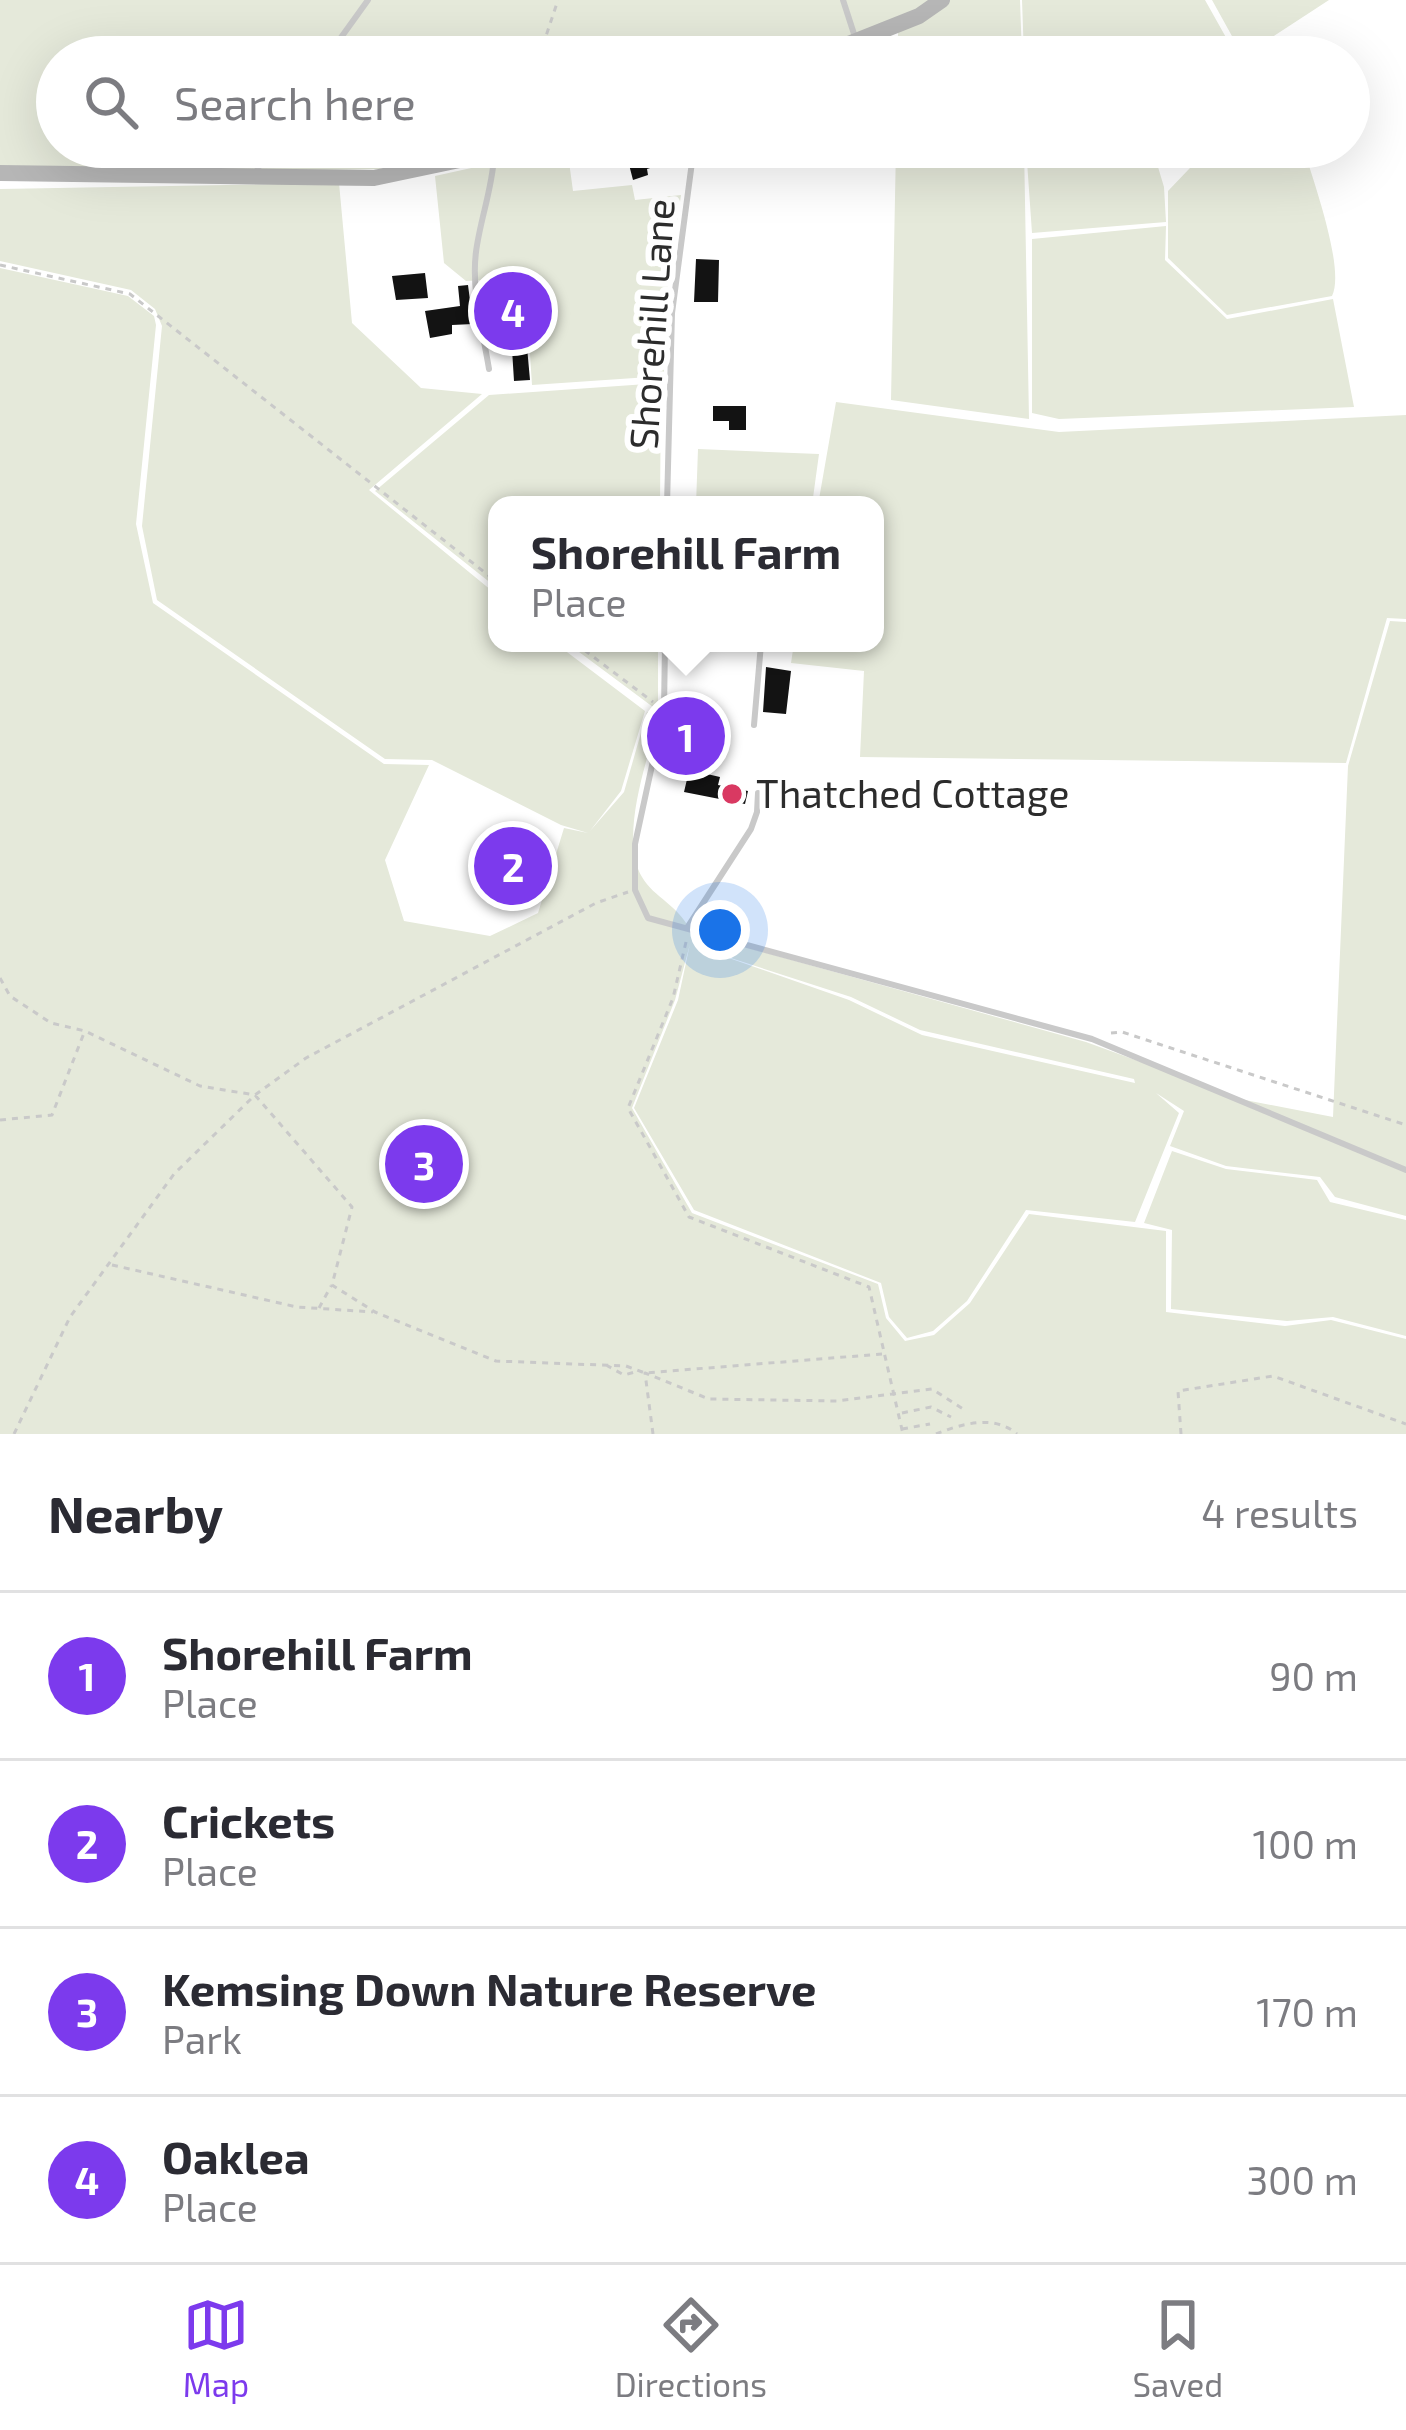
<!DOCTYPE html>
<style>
:root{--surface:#fff;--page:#f2f2f3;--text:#2b2b33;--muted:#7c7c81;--line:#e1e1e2;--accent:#7c3aed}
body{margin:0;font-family:"Exo 2",sans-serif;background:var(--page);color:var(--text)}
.you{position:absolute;left:720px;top:930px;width:42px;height:42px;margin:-30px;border:9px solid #fff;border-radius:50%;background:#1a73e8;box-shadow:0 0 0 18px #1a73e833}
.badge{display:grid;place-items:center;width:78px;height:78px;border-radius:50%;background:var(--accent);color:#fff;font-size:39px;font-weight:700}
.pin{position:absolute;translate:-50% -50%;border:6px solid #fff;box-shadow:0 3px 12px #0006}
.popup{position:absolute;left:488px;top:496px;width:396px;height:156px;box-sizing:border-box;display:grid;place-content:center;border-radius:24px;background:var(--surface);filter:drop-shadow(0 3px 9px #0005);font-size:39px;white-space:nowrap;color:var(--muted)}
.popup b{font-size:45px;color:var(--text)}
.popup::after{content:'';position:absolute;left:50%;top:100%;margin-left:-24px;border:24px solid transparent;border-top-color:var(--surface)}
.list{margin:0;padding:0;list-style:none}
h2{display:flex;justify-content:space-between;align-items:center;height:156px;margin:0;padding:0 48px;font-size:51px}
h2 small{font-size:39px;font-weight:400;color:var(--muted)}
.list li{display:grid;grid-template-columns:78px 1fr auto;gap:36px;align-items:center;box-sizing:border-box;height:168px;padding:0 48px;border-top:3px solid var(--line)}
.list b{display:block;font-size:45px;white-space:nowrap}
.list p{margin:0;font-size:39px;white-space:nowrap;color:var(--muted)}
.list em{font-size:39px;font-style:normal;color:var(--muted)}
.icon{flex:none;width:66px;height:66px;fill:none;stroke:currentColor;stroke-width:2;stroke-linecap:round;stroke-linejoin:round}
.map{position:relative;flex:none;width:1406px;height:1434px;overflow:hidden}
.search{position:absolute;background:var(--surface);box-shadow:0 12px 48px #0002;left:36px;right:36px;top:36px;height:132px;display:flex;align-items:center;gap:30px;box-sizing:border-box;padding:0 42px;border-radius:66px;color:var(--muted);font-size:45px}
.sheet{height:828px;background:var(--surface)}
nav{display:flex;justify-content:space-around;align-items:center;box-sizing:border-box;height:168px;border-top:3px solid var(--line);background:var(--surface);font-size:33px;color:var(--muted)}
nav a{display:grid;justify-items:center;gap:6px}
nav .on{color:var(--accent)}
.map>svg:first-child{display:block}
.green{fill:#e5e9da;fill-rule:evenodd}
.building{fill:#131313}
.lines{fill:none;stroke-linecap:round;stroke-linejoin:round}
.path{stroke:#c9c9c9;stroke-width:3;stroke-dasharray:6 6;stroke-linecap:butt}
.lane{stroke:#c9c9c9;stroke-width:6}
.secondary{stroke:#b6b6b6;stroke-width:16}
.poi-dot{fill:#d93962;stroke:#fff;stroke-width:4.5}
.labels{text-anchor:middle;stroke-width:12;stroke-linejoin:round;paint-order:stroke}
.street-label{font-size:39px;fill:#2c2c2c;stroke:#fff}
.poi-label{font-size:39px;fill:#2c2c2c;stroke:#fff;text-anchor:start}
</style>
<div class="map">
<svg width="1406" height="1434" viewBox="0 0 1406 1434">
<rect width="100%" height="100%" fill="#fff"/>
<!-- green -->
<path class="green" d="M0,0H935L918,11L799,57H57V147H475L380,169L0,176Z
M947,0H1020L1022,57H898V30Z
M1022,0H1205L1237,57H1024Z
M1212,0H1329L1243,56Z
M567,147L573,191L632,185L635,200L681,195L664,313V376L532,385L525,278L466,281L444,263L435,176Z
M896,147H1024L1029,419L891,400Z
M1026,147H1152L1164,187L1166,222L1032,233Z
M1210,147H1282L1306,156C1315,186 1345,270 1332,296L1227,315L1168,258V191Z
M339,183L352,323L421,388L482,394L369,490L497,595V643H555L645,711L621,791L590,831L624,792L647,712L661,711C649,754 618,836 642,877C654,898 679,905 691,932L1086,1042L1245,1100L1333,1117L1348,766L1390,621L1406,622V1216L1335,1197L1320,1177L1226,1166L1170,1146L1184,1111L1156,1093L1179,1113L1135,1222L1026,1210L967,1301L933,1331L907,1338L889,1317L881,1283L694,1210L634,1108L678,1000L690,944L675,1000L632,1108L692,1213L878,1284L886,1318L905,1341L934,1335L970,1303L1029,1214L1166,1231V1312L1285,1326L1331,1320L1406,1339V1434H0V268L128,296L154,316L156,325L136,524L153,603L384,764L429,765L385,860L404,921L490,936L538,913L564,828L588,833L561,825L432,760L385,759L157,600L142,526L162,326L155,309L131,290L0,261V189ZM703,949L851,997L920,1030L1134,1079L1135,1083L922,1035L849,1000Z
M1166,226L1165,260L1227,319L1333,299L1354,407L1059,419L1032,413V239Z
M661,383L660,505H497V588L375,491L489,395Z
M836,402L1059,432L1406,415V619L1387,618L1346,763L860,757L864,671L791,663L794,643H875V505H818Z
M698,449L819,454L812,505H696Z
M567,643H658V710H657Z
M1172,1151L1226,1169L1317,1180L1330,1202L1406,1220V1336L1333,1317L1287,1321L1171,1309L1172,1230L1144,1223Z"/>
<!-- building -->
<path class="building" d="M642,149L645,157L663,152L666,163L647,169L648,175L633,180L626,153Z
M696,259L719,260L718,302H694Z
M425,273L428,298L396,300L392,276Z
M468,285L473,324L452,325V334L430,338L425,311L460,306L458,286Z
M522,289L523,300L529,299L530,319L497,321L496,303L508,302L507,290Z
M527,347L530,380L514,381L512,349Z
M713,406H746V430H729V421H713Z
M766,667L791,671L786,714L763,712Z
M674,721L704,728L698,754L668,748Z
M696,763L709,765L707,774L720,777L718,785L748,791L745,804L684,792L688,775L694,776Z
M517,849L546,885L532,896L525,887L514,896L507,886L488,900L474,882Z"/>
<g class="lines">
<!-- path -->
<path class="path" d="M539,57L558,0
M0,265L130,294L497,582
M575,643L653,702
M686,942L673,998L628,1108L689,1217L869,1287L903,1434
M0,978L10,996L51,1023L85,1031L200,1086L255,1095L352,1207L332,1285L375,1312L496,1361L626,1366L645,1373L882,1354
M1111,1033L1122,1032L1406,1125
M0,1120L52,1115L84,1033
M112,1265L297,1307L373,1312
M319,1308L331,1286
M606,1365L624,1375L635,1372
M902,1413L931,1407L951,1417
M902,1429L930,1424
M14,1434L70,1317L174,1174L255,1095L306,1058L596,903L628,892
M653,1434L645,1373L709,1399L837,1401L932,1389L966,1411
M936,1434C961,1424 994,1414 1017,1434
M1181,1434L1178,1391L1273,1376L1406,1424"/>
<!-- lane -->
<path class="lane" d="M843,0L855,37
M327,57L368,0
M256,173L268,147
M489,369C483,332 471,290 476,252C480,220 492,190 494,157
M667,505L672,313L694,147
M665,643L664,710L635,844V890L648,918L1092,1039L1406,1170
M748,643L761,644L754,725
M687,928L751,829L757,812L758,793"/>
<!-- secondary -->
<path class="secondary" d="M816,57L919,16L942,0
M0,173L374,178L521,147"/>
</g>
<!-- markers -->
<circle class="poi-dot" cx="732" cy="794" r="12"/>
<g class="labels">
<!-- street labels -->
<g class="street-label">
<text transform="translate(652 324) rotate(-86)" y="14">Shorehill Lane</text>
</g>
<!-- poi labels -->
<g class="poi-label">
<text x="756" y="808">Thatched Cottage</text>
</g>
</g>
</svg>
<div class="you"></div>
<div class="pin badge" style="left:686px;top:736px">1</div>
<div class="popup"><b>Shorehill Farm</b>Place</div>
<div class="pin badge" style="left:513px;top:866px">2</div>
<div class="pin badge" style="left:424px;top:1164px">3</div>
<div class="pin badge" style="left:513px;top:311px">4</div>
<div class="search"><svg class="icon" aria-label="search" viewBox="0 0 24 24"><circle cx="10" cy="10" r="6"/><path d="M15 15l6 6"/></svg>Search here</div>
</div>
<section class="sheet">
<h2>Nearby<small>4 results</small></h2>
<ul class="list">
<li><span class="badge">1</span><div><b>Shorehill Farm</b><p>Place</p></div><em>90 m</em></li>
<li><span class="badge">2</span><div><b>Crickets</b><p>Place</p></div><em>100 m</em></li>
<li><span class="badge">3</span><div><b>Kemsing Down Nature Reserve</b><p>Park</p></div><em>170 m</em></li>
<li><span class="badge">4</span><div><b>Oaklea</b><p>Place</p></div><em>300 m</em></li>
</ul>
</section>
<nav>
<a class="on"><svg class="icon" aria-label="map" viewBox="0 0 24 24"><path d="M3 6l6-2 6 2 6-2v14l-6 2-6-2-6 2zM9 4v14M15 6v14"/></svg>Map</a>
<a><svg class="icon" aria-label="directions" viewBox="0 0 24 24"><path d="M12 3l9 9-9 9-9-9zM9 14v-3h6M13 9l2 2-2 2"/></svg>Directions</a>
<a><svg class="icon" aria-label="saved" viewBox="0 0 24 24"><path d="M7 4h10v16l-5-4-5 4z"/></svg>Saved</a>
</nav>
